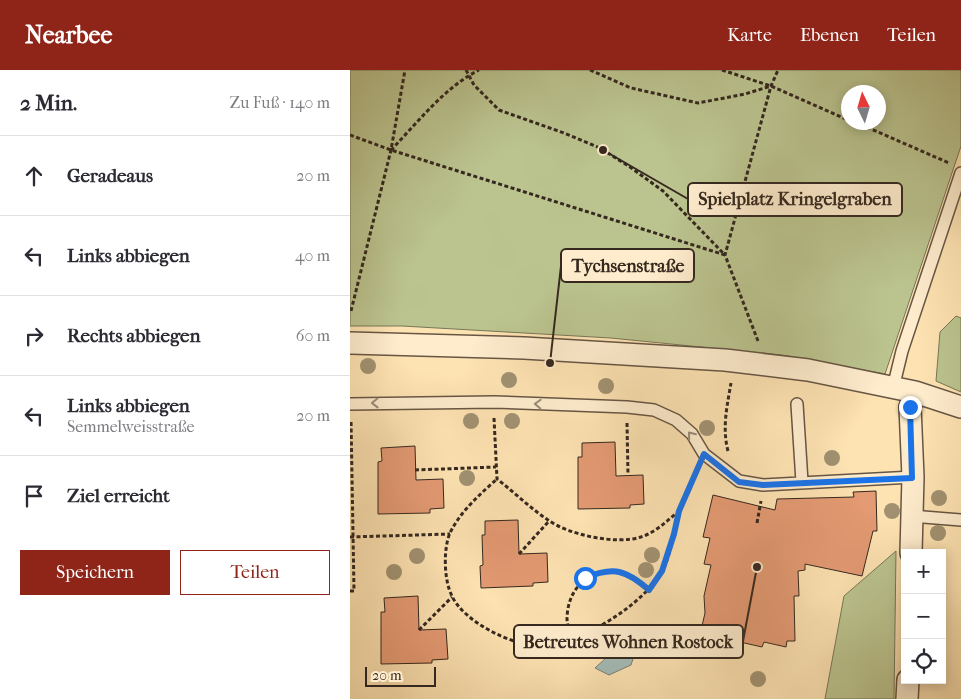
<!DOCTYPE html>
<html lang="de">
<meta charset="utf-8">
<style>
:root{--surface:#fff;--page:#f2f2f3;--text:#2b2b33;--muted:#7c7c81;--line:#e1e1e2;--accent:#8f2418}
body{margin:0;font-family:"IM FELL French Canon",serif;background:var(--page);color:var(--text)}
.controls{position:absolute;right:15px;bottom:15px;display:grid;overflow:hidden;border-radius:0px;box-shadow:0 2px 12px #0003}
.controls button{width:45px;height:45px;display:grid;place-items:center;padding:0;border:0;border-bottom:1px solid var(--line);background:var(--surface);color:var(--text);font:25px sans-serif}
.compass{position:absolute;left:491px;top:15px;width:45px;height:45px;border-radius:50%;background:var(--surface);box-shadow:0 2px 12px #0003;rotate:355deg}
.scale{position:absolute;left:15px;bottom:12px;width:71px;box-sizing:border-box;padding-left:5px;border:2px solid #35281f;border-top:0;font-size:14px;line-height:18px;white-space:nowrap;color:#35281f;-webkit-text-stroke:4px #feeccd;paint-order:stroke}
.stop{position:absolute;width:15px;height:15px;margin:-11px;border:4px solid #1a73e8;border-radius:50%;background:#fff}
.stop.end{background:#1a73e8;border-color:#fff;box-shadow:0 1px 5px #0008}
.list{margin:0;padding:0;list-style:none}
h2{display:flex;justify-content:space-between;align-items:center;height:65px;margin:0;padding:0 20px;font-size:21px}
h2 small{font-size:16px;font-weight:400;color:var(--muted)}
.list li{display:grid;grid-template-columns:32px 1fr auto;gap:15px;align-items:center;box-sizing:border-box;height:80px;padding:0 20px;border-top:1px solid var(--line)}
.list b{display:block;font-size:19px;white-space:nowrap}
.list p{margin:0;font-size:16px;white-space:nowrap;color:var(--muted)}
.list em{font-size:16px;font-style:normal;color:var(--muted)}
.actions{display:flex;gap:10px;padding:15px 20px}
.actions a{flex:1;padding:11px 0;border:1px solid var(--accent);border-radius:0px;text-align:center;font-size:18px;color:var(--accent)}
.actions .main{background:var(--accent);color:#fff}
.icon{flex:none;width:28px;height:28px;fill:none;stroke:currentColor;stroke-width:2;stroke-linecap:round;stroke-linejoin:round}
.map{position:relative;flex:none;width:611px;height:629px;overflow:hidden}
header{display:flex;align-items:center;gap:30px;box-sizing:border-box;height:70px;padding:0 25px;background:var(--accent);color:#fff}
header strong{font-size:24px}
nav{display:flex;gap:28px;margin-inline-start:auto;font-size:18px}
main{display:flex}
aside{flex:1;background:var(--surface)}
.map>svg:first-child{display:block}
.green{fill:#bbc48f;stroke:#787657;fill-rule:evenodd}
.water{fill:#a4bbb7;stroke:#78807a}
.building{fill:#e49a73;stroke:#35281f}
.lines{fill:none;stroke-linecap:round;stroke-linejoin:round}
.lane-casing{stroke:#675644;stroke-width:14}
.street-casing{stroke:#675644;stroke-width:24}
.path{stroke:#35281f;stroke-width:3;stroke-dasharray:4 2.5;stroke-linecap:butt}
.lane{stroke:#feeccd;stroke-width:11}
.street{stroke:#feeccd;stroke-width:21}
.tree{fill:#a19171}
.oneway{stroke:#9a8a76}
.route{stroke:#1a73e8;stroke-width:6}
.leader{fill:none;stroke:#35281f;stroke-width:2}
.callout-dot{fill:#35281f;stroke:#feeccd;stroke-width:2}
.callout{fill:#feeccd;stroke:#35281f;stroke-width:2}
.callout-label{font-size:18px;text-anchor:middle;font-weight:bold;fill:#35281f}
</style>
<header>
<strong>Nearbee</strong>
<nav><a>Karte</a><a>Ebenen</a><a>Teilen</a></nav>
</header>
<main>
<aside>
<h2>2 Min.<small>Zu Fuß · 140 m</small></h2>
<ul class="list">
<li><svg class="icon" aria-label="ahead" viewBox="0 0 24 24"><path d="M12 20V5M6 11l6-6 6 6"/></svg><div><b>Geradeaus</b></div><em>20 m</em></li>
<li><svg class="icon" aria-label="left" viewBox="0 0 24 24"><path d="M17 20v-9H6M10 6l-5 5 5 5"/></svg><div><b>Links abbiegen</b></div><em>40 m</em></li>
<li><svg class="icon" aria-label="right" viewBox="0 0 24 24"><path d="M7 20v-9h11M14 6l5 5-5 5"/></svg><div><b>Rechts abbiegen</b></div><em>60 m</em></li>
<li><svg class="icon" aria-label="left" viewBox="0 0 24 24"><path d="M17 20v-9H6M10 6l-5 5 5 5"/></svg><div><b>Links abbiegen</b><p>Semmelweisstraße</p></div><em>20 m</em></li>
<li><svg class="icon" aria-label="arrive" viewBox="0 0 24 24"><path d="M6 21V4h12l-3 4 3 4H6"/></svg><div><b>Ziel erreicht</b></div></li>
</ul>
<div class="actions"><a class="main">Speichern</a><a>Teilen</a></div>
</aside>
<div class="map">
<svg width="611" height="629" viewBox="0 0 611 629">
<rect width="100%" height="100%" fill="#fde2b2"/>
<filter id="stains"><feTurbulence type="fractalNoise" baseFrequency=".004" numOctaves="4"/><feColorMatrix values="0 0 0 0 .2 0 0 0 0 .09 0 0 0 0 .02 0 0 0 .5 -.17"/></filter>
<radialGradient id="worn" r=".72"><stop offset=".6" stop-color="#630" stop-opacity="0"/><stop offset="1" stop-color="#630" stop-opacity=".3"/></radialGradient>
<!-- green -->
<path class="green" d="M0,0H611V76L535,304L431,285L261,268L52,256H0ZM498,22H528V52H498Z
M606,246L611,248V322L586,311L590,262Z
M546,481L544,629H475L494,526Z"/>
<!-- water -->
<path class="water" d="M277,569L286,580L281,595L259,605L245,598Z"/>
<!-- building -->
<path class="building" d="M265,372L266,406L293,405L294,434L280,435V438L228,439V387H232V373Z
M65,376L66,410L93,409L94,438L80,439V443L28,444V392L32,391L31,378Z
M526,421L527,461H523L512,506L455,494V500L448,501L449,526H444L445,571H437L436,577L414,572L412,577L390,572L389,578L349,569L355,543L354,526L361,495L354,494L360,468L353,467L363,425L425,440L427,429L504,427L503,422Z
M168,450L169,484L197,483L198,512L183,513V516L131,518L130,496L133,495L132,465H135V451Z
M68,526L69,560L96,559L98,589L82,590V593L31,594V542H35L34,528Z"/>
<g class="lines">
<defs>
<path id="lane" d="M543,318L552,281L611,103
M0,334L144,332L277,337L304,340L326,350L342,364L354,384L389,411L413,415L563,407
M447,334L452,412
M561,446L611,450"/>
<path id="street" d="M0,273L174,278L375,290L458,300L565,322L611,337
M561,483L563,407L560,337L565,322
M557,629L558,610"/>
</defs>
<!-- lane casing -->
<use href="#lane" class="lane-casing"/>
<!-- street casing -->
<use href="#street" class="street-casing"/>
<!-- path -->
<path class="path" d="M116,0L124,15L149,40L214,63L250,78L280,97L313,121L374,184
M240,0L281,18L348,33L395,24L421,16
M372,0L421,16L498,50
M505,52L599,93
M0,65L41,80L375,185
M41,80C68,52 95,17 129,0
M1,241L41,80L55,0
M408,271L375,185L421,16L428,0
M144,348L147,409C164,422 180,438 198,450C219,465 266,475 291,467C306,462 317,451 329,441C325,458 320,489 311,503C294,529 266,548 239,562C233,564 227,569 222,570C211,573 198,574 188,575C162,576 113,551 102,526C94,511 93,479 100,463C110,442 130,424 147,409
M277,353L278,405
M378,381C372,358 377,336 381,313
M65,400L146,397
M329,441L347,401
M407,453L411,431
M0,467L100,464
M169,484L199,451
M0,521H4L1,350
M69,560L102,527
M222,570C220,563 217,555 217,548C218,512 248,492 281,506C287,508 293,515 299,520"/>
<!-- lane -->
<use href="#lane" class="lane"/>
<!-- street -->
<use href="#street" class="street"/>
</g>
<!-- trees -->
<g class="tree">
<circle cx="18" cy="296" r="8"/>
<circle cx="159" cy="310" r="8"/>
<circle cx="256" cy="316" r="8"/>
<circle cx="121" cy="351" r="8"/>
<circle cx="162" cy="351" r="8"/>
<circle cx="357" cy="358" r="8"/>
<circle cx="482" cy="388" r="8"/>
<circle cx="117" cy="408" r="8"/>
<circle cx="589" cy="428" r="8"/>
<circle cx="542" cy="441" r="8"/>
<circle cx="588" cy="463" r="8"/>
<circle cx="302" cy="485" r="8"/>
<circle cx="67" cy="486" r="8"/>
<circle cx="296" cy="500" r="8"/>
<circle cx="44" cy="502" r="8"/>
<circle cx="408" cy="609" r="8"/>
</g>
<!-- one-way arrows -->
<defs><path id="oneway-chevron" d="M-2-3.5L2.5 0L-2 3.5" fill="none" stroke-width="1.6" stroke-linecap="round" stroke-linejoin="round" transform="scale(1.25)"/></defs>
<g class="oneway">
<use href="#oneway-chevron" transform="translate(25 333) rotate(179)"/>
<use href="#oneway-chevron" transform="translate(188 334) rotate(-178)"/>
<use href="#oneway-chevron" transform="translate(341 365) rotate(-129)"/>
</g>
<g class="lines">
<!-- route -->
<path class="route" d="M235,508C264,496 276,500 299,520L312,501L324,464L329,441L354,384L389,412L413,415L562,408L560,337"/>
</g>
<!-- callouts -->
<path class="leader" d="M253 80L338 129M200 293L211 196M407 497L393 571"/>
<g class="callout-dot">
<circle cx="253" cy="80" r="5"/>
<circle cx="200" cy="293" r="5"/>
<circle cx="407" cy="497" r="5"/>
</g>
<g class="callout">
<rect x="338" y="113" width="214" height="33" rx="5"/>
<rect x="211" y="179" width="133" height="33" rx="5"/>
<rect x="164" y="555" width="229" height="33" rx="5"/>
</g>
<g class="callout-label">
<text x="445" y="135">Spielplatz Kringelgraben</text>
<text x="278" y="202">Tychsenstraße</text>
<text x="278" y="578">Betreutes Wohnen Rostock</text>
</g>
<rect width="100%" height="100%" filter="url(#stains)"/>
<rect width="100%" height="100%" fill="url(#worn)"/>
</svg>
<div class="controls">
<button>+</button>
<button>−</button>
<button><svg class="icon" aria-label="locate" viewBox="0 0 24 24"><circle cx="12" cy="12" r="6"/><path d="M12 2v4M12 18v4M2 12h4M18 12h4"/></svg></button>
</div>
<svg class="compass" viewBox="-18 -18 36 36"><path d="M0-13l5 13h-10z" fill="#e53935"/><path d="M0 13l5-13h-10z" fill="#7c7c81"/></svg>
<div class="scale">20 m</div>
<div class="stop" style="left:235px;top:508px"></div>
<div class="stop end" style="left:560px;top:337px"></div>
</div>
</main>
